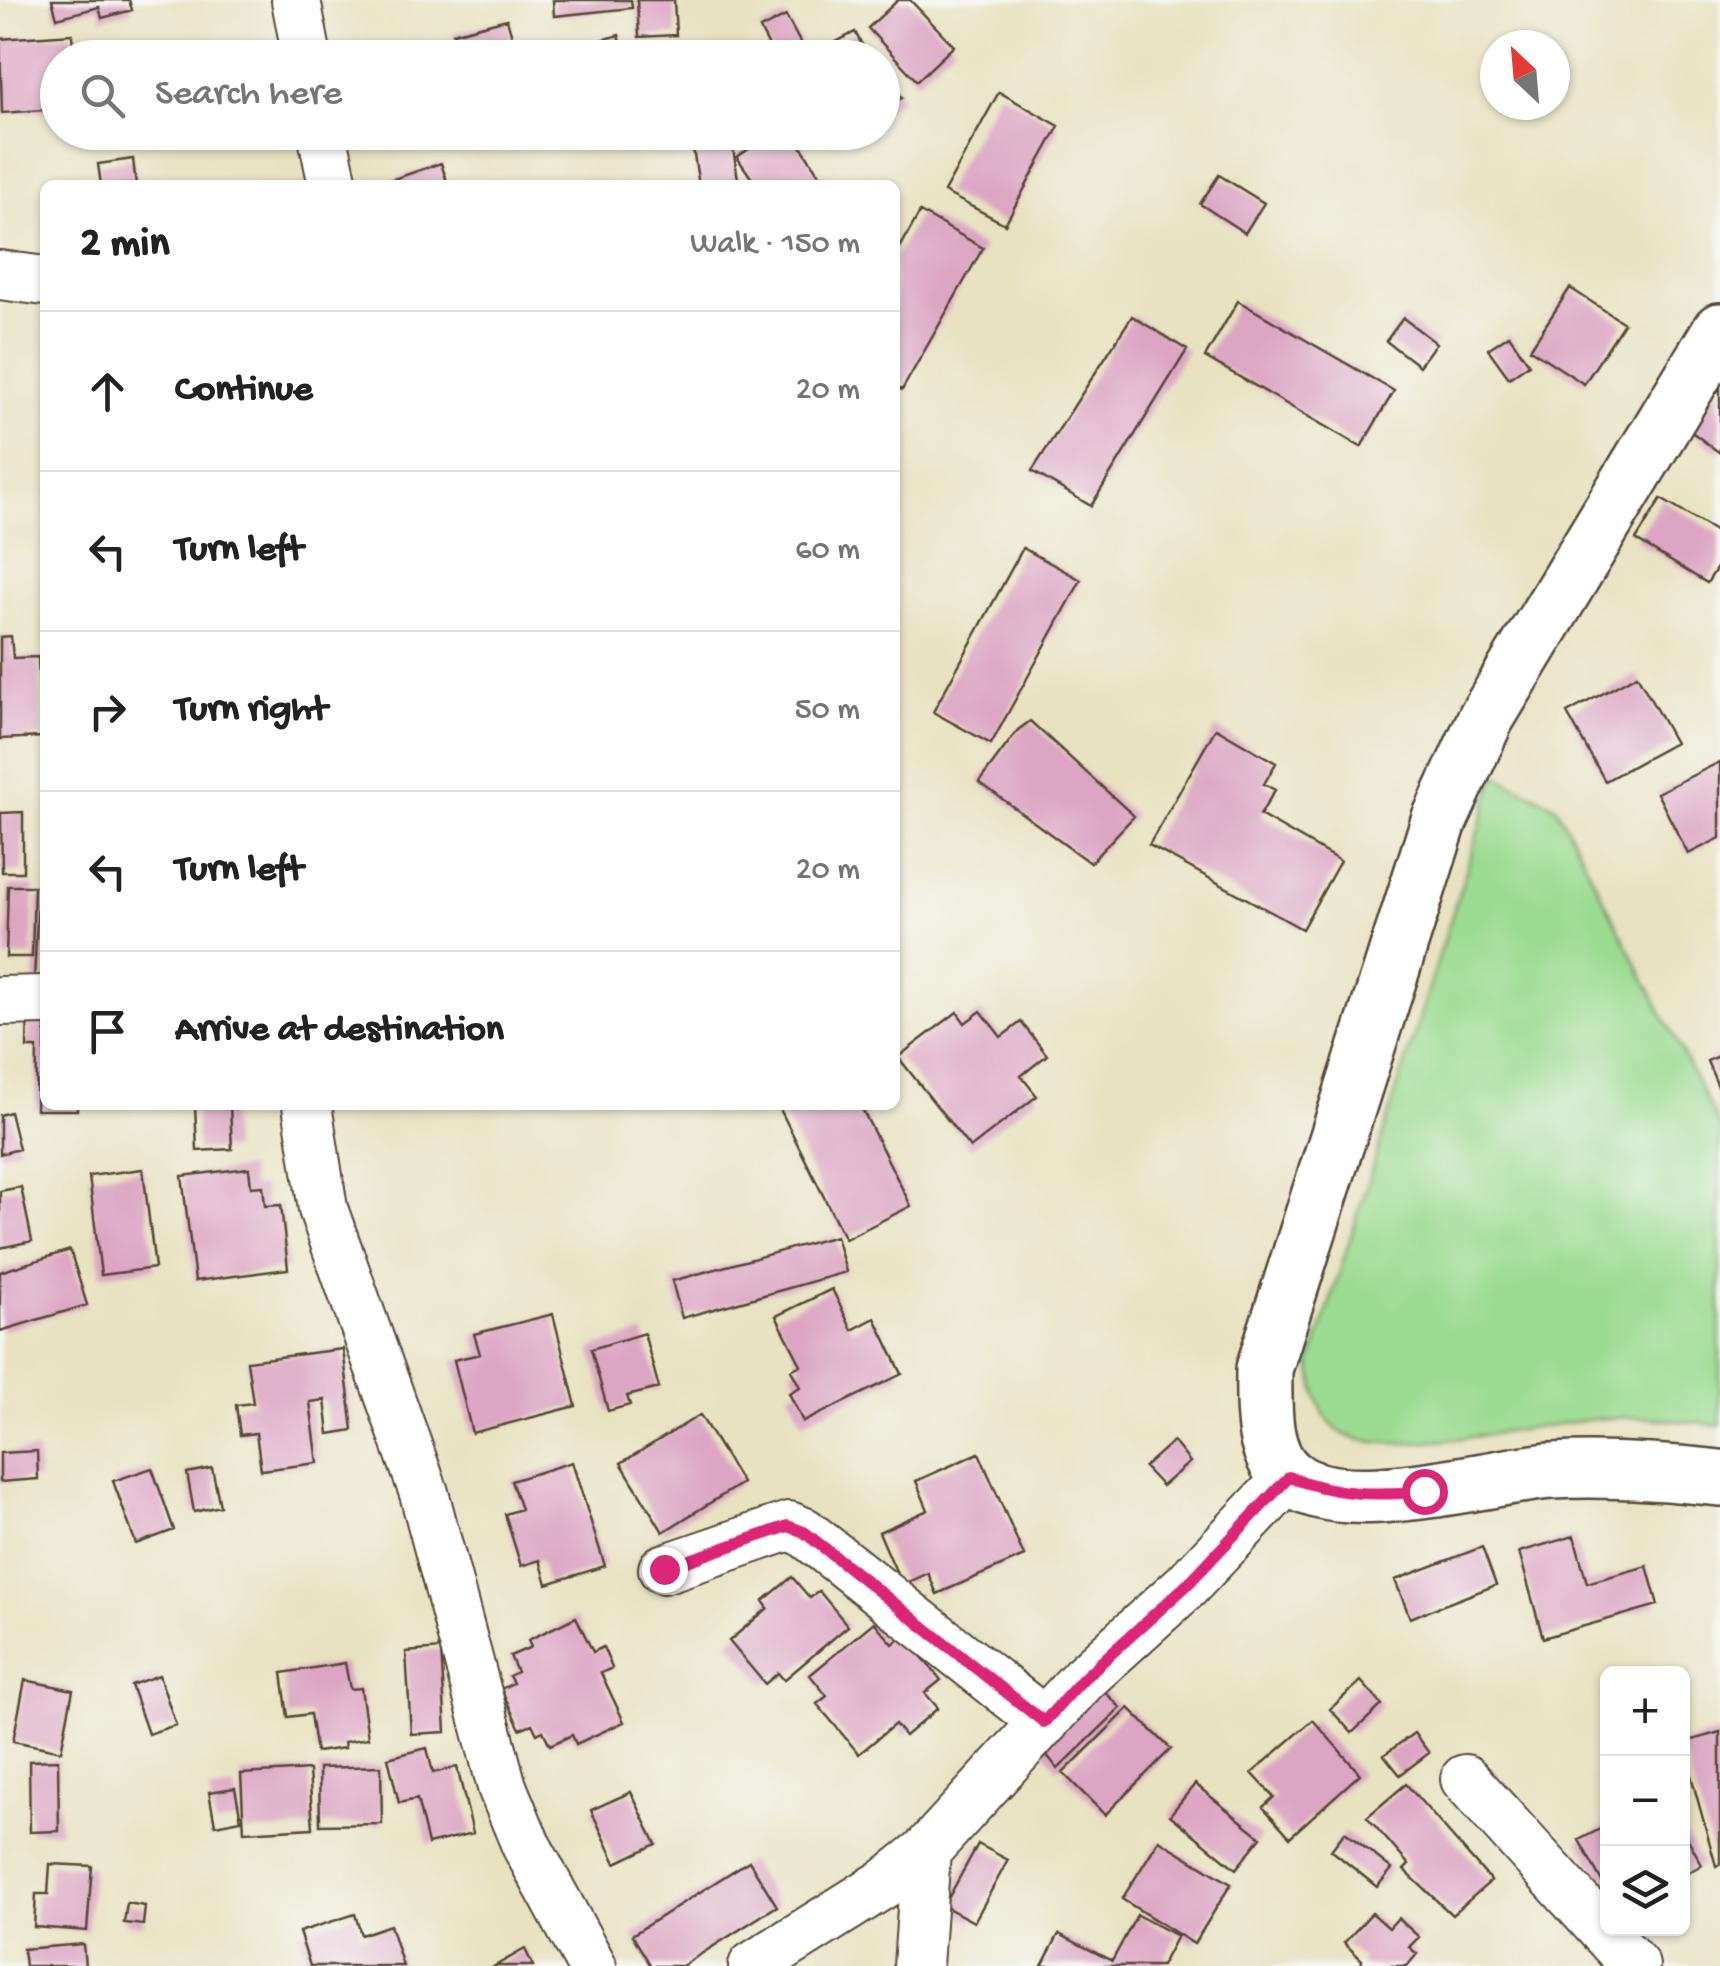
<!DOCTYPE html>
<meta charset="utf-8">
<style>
:root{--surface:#fff;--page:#f6f6f6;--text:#222;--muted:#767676;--line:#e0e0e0}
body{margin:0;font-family:"Gochi Hand",sans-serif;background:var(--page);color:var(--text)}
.controls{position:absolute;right:30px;bottom:30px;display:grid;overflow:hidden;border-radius:15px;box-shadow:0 2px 8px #0004}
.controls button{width:90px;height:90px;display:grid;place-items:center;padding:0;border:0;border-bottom:2px solid var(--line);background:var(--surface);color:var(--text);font:50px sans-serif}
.compass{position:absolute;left:1480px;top:30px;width:90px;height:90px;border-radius:50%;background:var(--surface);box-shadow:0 2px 8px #0004;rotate:334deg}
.stop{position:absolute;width:30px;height:30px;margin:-22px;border:8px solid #db2777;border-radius:50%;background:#fff}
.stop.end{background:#db2777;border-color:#fff;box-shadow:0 2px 10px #0008}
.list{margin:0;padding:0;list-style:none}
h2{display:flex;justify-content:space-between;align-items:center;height:130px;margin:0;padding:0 40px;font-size:42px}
h2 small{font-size:32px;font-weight:400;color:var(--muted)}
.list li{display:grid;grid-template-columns:65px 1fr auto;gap:30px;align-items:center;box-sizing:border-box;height:160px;padding:0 40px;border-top:2px solid var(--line)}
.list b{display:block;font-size:38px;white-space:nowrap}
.list em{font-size:32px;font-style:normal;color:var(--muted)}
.icon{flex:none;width:55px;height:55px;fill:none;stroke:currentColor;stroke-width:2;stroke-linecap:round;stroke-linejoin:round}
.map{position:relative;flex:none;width:1720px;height:1966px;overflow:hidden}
.search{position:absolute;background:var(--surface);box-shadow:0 2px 8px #0004;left:40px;top:40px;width:860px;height:110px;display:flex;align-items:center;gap:25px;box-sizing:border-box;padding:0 35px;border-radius:55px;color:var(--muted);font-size:38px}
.panel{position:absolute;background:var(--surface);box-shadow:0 2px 8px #0004;left:40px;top:180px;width:860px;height:930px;border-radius:15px}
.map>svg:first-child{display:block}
.green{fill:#9cdc92;stroke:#6c8358;stroke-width:2.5}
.building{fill:#dca5c3}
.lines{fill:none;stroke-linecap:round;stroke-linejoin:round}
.street-casing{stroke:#554636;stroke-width:52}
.secondary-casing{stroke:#554636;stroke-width:60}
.street{stroke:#fff;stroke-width:48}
.secondary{stroke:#fff;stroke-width:55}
.route{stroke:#db2777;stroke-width:12}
</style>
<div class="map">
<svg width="1720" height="1966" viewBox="0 0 1720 1966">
<rect width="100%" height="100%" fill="#f6f6f2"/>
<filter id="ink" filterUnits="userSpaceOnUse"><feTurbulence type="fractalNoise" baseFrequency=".01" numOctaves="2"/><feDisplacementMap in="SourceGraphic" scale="20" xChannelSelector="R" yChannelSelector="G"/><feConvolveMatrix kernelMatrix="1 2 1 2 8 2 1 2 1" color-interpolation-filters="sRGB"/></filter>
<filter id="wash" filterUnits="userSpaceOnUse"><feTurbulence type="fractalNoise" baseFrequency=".0048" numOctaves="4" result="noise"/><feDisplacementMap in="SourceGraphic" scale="40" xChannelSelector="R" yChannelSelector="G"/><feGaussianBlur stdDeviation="2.25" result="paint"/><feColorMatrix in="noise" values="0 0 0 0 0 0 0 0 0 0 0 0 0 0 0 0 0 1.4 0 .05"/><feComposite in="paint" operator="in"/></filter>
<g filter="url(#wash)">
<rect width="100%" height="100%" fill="#e8e2c1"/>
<!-- green -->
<path class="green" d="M1496,775L1556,806L1720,1127V1425C1690,1423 1659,1417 1628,1417C1560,1417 1403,1461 1346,1435C1319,1423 1314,1388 1311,1363Z"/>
<g id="blocks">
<!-- building -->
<path class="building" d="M52,0H129L132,10L102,18L99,7L57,18Z
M553,0H631L632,8L554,16Z
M637,0H674L676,35L639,37Z
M898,0H910L954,46L917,81L868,28Z
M786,16L808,57L855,32L869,58H775L760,29Z
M507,19L518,58H460L453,33Z
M72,34L74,58H58V109L2,113L0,39Z
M619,35L625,58H560L559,52Z
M882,70L902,98L882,111Z
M999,92L1059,126L1005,224L944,192Z
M774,132H792L826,185H756L737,157Z
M731,136L739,185H699L692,143Z
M133,159L136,185H101L98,164Z
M441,163L448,185H379V184Z
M1219,175L1264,203L1245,233L1200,204Z
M920,212L983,248L902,390L895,386V257Z
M1570,288L1624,323L1584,384L1530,349Z
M1238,301L1394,391L1361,447L1205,357Z
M1132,316L1187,350L1091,506L1032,471Z
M1403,318L1436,343L1419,366L1386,341Z
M1509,335L1529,364L1509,378L1488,349Z
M1720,387V453L1689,430Z
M1661,499L1720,534V563L1707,583L1636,540Z
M1023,548L1081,580L991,744L933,712Z
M11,636L13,658L38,657L42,737L0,739V637Z
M1637,675L1675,743L1605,781L1567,713Z
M1030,721L1134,816L1090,863L979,782L1018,730Z
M1216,728L1276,763L1264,784L1275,790L1260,815L1340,861L1302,929L1149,845Z
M1720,762V838L1688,854L1657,793Z
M23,812V872H2L1,813Z
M8,886H34L32,957H6Z
M38,898H45V982L34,981Z
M28,1008H45V1105H77V1110H36L37,1048H27Z
M981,1011L1001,1037L1021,1022L1047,1055L1021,1076L1037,1096L970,1148L898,1057L957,1012L965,1023Z
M1720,1055V1091L1707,1061Z
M195,1105H230L232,1149L197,1151Z
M778,1105H860L911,1206L845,1239Z
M10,1112L19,1149L0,1154V1115Z
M249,1168L251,1187L263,1186L265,1206L281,1205L288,1269L195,1281L182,1176Z
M143,1169L155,1268L101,1275L89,1176Z
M21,1187L32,1241L0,1248V1191Z
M836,1236L846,1272L682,1318L672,1281Z
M70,1250L87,1305L0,1331V1272Z
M832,1289L852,1330L875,1318L902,1374L803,1422L789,1393L800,1387L791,1370L801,1365L776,1316Z
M553,1314L576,1406L472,1433L454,1360L480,1354L474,1334Z
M644,1333L659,1388L627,1396L630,1405L608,1411L591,1349Z
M343,1349L353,1430L329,1434L325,1400L310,1402L318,1463L261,1470L256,1433L240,1435L236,1405L253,1403L247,1361Z
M700,1415L742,1483L663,1532L621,1463Z
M1173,1441L1190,1462L1162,1486L1144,1467Z
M37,1451L38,1479L0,1482V1453Z
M979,1453L1024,1556L937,1594L928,1573L902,1585L879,1532L928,1510L916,1481Z
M572,1462L605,1566L547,1584L540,1560L521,1566L505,1514L521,1509L511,1481Z
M152,1468L174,1530L136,1544L113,1481Z
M212,1468L220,1506L194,1512L187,1473Z
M1574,1536L1587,1583L1647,1566L1658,1605L1543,1638L1519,1552Z
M1482,1547L1496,1585L1410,1618L1395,1580Z
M792,1577L810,1598L819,1591L848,1626L784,1680L778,1673L765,1684L729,1641L768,1608L763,1601Z
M576,1617L593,1652L603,1647L612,1668L601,1673L624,1722L576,1744L572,1735L550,1745L543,1731L537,1734L532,1724L520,1729L501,1689L513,1683L509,1676L517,1672L510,1656L531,1647L528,1640Z
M874,1622L893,1644L904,1635L941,1680L925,1693L938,1708L905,1736L895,1724L859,1754L817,1704L827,1696L810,1675Z
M441,1649L446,1732L411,1734L406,1652Z
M345,1663L350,1689L361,1688L368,1738L344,1742L345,1748L316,1752L310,1714L288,1717L282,1673Z
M159,1675L176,1725L148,1734L131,1685Z
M25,1680L73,1690L61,1751L13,1741Z
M1361,1681L1382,1705L1352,1733L1330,1709Z
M1099,1686L1121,1708L1058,1769L1038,1744Z
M1129,1708L1171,1749L1105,1815L1063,1773Z
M1313,1720L1360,1774L1290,1837L1263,1807L1274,1797L1252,1773Z
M1720,1732V1864L1716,1866L1682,1743Z
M1414,1733L1429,1753L1400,1775L1384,1755Z
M427,1748L433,1773L457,1767L473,1833L428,1844L417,1799L399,1803L388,1758Z
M58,1760L59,1831L30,1832L29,1761Z
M381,1766L382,1824L320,1825L319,1768Z
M309,1770L313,1828L244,1832L241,1774Z
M1195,1784L1261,1837L1236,1869L1170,1815Z
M1406,1784L1491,1881L1452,1915L1404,1870L1409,1865L1367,1817Z
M235,1788L241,1820L215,1825L209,1792Z
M631,1792L656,1844L616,1863L591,1810Z
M1608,1825V1884L1604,1885L1579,1840Z
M1682,1828L1702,1865L1682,1876Z
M1345,1832L1392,1869L1377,1887L1331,1850Z
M1159,1840L1231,1884L1194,1944L1122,1899Z
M978,1844L1008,1860L974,1922L944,1906Z
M749,1861L777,1906L682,1966H651L632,1935Z
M50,1864L92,1866L87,1931L34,1927L36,1894H48Z
M127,1903L145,1906L143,1925L124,1923Z
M1372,1913L1389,1928L1398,1918L1419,1937L1409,1947L1417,1954L1407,1966H1361L1362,1960L1344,1943Z
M355,1914L361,1935L390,1925L403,1966H310L299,1932Z
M1137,1915L1177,1936L1161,1966H1042L1059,1934L1112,1961Z
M83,1944L85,1966H25L23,1949Z
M525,1949L533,1966H495Z"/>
</g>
</g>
<g filter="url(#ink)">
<use href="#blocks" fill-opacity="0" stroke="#554636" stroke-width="2.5"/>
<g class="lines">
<defs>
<path id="street" d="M296,0L307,58
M322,132L333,185
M0,275L45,281
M0,1001L45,1000
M307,1105L323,1209L424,1493L502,1787L526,1845L592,1966
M663,1569L789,1526L804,1532L1045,1722
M1465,1779L1635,1966
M753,1966L887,1882L926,1851L1084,1678L1187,1585L1289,1477
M918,1966L926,1851"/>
<path id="secondary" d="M1720,331L1486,718L1439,821L1264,1369C1264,1402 1260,1454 1290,1477C1342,1520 1489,1475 1552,1471C1608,1468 1664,1472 1720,1478"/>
</defs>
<!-- street casing -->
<use href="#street" class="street-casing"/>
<!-- secondary casing -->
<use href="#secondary" class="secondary-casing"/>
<!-- street -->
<use href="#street" class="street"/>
<!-- secondary -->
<use href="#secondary" class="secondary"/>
</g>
</g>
<g class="lines" filter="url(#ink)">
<!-- route -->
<path class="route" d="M664,1569L788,1526L804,1532L1044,1722L1084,1678L1187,1585L1289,1477C1336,1495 1375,1496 1424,1491"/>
</g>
</svg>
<div class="controls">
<button>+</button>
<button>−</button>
<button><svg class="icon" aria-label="layers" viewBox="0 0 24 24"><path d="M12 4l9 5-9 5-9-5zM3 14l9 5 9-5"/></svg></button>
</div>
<svg class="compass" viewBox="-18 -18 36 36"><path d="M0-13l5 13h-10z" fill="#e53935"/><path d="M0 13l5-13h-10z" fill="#767676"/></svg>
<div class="stop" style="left:1424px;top:1491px"></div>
<div class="stop end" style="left:664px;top:1569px"></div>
<div class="search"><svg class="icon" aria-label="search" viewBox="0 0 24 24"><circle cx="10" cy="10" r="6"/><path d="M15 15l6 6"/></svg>Search here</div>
<section class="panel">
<h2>2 min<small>Walk · 150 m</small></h2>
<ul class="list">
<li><svg class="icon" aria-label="ahead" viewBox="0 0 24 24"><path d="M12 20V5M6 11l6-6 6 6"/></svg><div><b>Continue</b></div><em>20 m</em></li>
<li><svg class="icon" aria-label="left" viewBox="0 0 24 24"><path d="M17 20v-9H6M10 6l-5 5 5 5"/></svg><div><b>Turn left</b></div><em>60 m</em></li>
<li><svg class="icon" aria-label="right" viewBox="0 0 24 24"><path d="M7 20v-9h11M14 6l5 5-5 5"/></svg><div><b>Turn right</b></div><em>50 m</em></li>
<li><svg class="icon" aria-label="left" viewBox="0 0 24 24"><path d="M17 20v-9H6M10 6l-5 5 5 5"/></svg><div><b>Turn left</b></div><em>20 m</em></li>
<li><svg class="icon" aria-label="arrive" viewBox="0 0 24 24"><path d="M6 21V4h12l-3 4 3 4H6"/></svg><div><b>Arrive at destination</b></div></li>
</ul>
</section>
</div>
